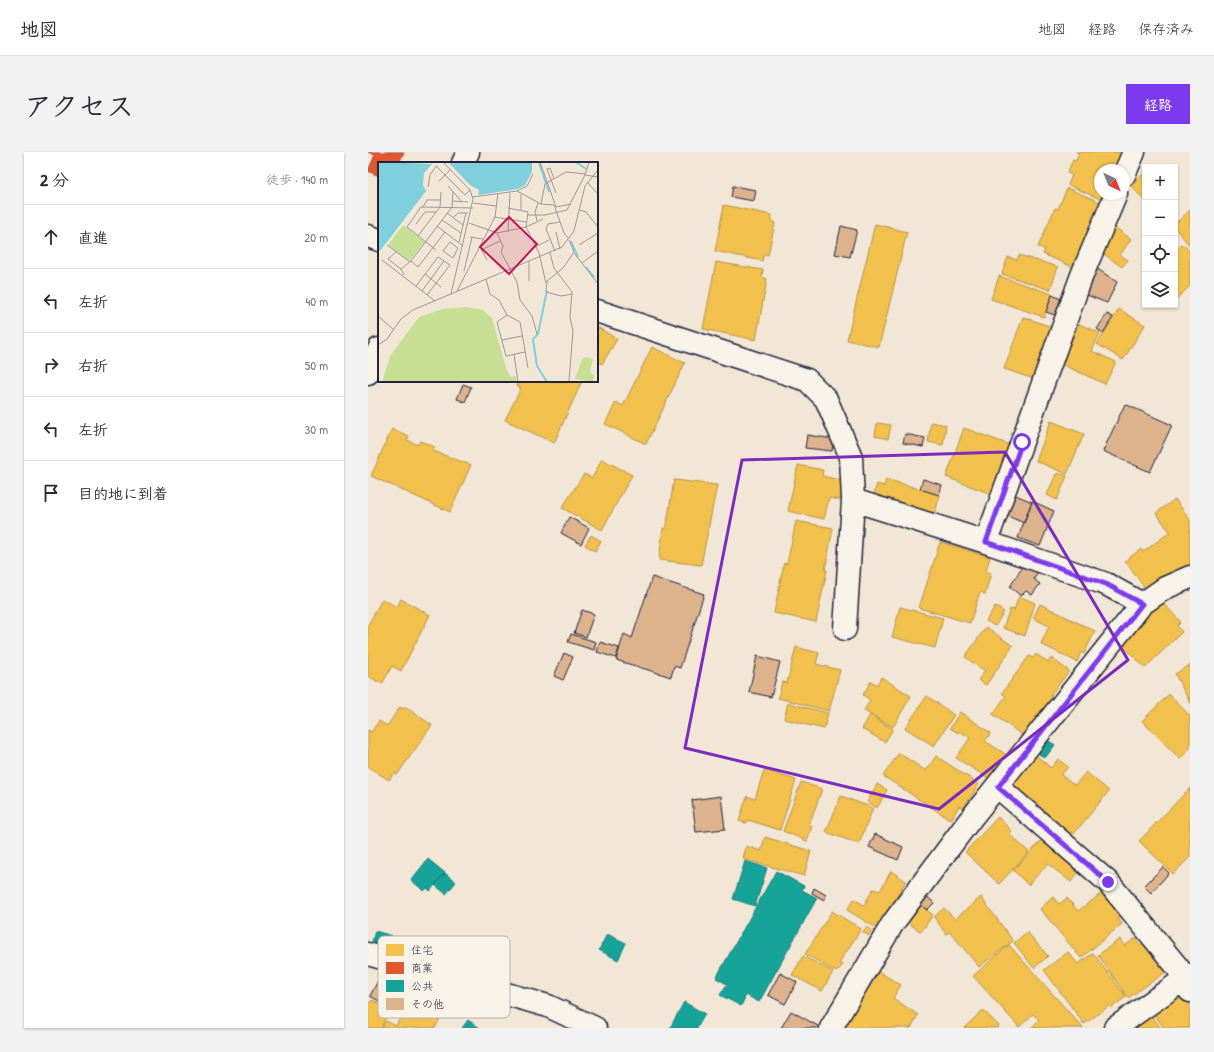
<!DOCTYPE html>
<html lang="ja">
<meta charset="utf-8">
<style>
:root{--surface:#fff;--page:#f2f2f3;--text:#2b2b33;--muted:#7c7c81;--line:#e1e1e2;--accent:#7c3aed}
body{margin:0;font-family:"Patrick Hand","Klee One",sans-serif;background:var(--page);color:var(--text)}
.controls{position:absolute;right:12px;top:12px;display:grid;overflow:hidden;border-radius:0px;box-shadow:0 1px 3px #0004}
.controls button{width:36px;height:36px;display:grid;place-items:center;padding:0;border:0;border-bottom:1px solid var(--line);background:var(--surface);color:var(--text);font:20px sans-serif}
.compass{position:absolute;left:726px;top:12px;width:36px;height:36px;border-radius:50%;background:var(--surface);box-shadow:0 1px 3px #0004;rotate:137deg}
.stop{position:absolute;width:12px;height:12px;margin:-9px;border:3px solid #7c3aed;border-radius:50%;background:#fff}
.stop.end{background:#7c3aed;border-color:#fff;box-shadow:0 1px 4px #0008}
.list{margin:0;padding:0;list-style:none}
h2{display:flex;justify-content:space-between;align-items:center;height:52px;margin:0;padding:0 16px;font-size:17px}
h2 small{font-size:13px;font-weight:400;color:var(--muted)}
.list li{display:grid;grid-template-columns:26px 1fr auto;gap:12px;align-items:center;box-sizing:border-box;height:64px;padding:0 16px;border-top:1px solid var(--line)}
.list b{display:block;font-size:15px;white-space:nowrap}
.list em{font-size:13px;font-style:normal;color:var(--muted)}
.icon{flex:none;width:22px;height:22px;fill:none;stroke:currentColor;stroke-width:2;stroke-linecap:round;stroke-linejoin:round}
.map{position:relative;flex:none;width:822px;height:876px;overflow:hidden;border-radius:0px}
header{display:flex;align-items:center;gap:24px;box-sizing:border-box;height:56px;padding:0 20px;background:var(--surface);border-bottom:1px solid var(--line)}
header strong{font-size:19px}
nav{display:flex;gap:22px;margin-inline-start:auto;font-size:14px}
.intro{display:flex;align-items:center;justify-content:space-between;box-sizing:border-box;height:96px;padding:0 24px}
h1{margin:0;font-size:28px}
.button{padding:10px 18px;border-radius:0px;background:var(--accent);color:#fff;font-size:14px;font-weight:700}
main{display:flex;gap:24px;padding:0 24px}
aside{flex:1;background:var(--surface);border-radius:0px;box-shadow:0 1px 3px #0004}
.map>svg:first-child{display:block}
.homes{fill:#f2c14e;stroke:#b49148}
.shops{fill:#e4572e;stroke:#aa4732}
.public{fill:#17a398;stroke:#1a7c7c}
.building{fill:#ddb38e;stroke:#22223b}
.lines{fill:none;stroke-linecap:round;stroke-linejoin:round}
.minor-casing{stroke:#22223b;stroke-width:25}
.major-casing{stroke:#22223b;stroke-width:25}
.minor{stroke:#f7f3e8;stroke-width:22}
.major{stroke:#f7f3e8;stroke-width:22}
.route{stroke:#7c3aed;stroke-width:5}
.marked{fill:none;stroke:#7b2cbf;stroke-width:3;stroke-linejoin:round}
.inset-river{fill:none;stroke:#80cfdd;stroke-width:2}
.inset-road{fill:none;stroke:#9f9898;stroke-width:1}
.view{fill:#c2185b;fill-opacity:0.15;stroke:#c2185b;stroke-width:2}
.inset-edge{fill:none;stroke:#22223b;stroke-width:2}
.key{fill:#f7f3e8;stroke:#b7b4b4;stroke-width:1}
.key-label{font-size:11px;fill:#22223b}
</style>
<header>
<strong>地図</strong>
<nav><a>地図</a><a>経路</a><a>保存済み</a></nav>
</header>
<div class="intro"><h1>アクセス</h1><a class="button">経路</a></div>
<main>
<aside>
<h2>2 分<small>徒歩 · 140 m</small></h2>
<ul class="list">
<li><svg class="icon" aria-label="ahead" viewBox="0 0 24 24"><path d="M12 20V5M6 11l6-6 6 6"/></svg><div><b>直進</b></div><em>20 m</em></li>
<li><svg class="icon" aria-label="left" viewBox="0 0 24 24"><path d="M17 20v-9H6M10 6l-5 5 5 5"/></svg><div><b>左折</b></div><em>40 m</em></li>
<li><svg class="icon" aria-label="right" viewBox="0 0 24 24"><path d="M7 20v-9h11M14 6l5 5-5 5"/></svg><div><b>右折</b></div><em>50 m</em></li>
<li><svg class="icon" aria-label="left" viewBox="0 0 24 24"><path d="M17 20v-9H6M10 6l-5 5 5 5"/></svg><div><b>左折</b></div><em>30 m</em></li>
<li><svg class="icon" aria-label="arrive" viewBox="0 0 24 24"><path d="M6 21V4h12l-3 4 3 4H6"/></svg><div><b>目的地に到着</b></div></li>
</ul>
</aside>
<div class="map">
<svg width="822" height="876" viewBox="0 0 822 876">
<rect width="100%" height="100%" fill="#f2e6d6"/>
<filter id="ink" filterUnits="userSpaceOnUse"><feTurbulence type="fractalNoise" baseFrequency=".025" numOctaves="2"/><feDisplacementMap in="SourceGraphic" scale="8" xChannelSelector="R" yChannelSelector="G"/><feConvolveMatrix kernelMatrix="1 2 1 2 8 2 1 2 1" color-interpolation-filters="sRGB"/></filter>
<g filter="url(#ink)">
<!-- homes -->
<path class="homes" d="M708,0H760L751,18H732V42H741L737,49L700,33L704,23L699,21L705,8L708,9L711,1Z
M777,20V49L763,34Z
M699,36L734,51L707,116L675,102L677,97L670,95L687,56L690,57Z
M356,53L403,63V69L407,71L400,103L396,102L394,109L347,99Z
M822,58V94L807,76V72Z
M507,72L539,80L511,195L479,188Z
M745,74L763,87L752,103L760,108L754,115L729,97Z
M815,92L822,100V134L807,148V100Z
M651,103L690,115L682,138L634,122L640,105L649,108Z
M348,110L395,118L394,125L399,127L388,188L335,177Z
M631,124L684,142L676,165L623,147Z
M751,157L777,173L755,208L729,192Z
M655,165L687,176L669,228L636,217Z
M711,172L732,181L724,199L748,210L737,232L693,212Z
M229,175L249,187L234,212L229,209Z
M284,195L317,211L278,292L237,272L248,250L255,254Z
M151,229H214L186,291L137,268L153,236L148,234Z
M683,269L716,282L699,322L668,309Z
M563,270L578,273L575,293L560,290Z
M509,271L523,273L520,287L507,284Z
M596,276L642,293L623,342L578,325Z
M24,277L41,284L39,288L50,293L52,289L67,295L65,299L103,313L82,360L3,324Z
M234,307L264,323L234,378L194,356L216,322L224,326Z
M430,313L455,318L454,324L476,329L472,348L461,346L456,367L420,359Z
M690,321L699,324L689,348L679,343L688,322L690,323Z
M518,327L572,343L565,367L504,349L509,332L516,334Z
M306,328L349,333L333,413L291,408L295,376L298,377Z
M807,347L822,368V413L805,426L779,439L757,409L773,397L775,400L802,380L788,361Z
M428,369L465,376L457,418H459L448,470L406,461L416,411L419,412Z
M223,383L233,389L227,399L217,393Z
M572,390L622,405L618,419L623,421L617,442L612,440L602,471L551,456Z
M651,444L667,451L657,484L635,476L642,457L646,458Z
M14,447L29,455L33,447L62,463L33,519L24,514L14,532L0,524V473Z
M794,450L813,470L809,474L814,480L777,516L751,490Z
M672,452L727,479L716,502L713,500L709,510L673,492L681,474L665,466Z
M627,454L636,460L627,474L618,469Z
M532,455L575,466L567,496L524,485Z
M618,475L645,494L618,533L610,528L617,519L597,505Z
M428,495L451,501L448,512L472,518L461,559L410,546L414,530L419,531Z
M668,502L680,510L683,506L701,519L682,544L685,546L657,585L625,562L638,544L634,541L661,504L665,506Z
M822,513V551L807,522Z
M513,525L543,544L525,575L496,559L502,548L495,543L503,529L509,533Z
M801,542L822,564V596L812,607L774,569Z
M559,544L586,563L566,594L537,576Z
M420,551L460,561L456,577L416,567Z
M32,555L35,557L37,555L64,573L29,623L26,621L21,628L0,615V578L3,580L11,569L19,574Z
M592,560L623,581L617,589L642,605L626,630L588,606L602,586L591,579L590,581L582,576Z
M502,563L525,577L517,590L494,577Z
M531,601L558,619L568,604L611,632L595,657L591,654L583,668L515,624Z
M668,603L683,616L690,607L700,615L693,623L707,633L718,620L741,639L704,684L643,634Z
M396,618L428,628L412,678L380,668L378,671L371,669L379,644L387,647Z
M433,630L454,637L441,673L444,674L439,689L415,679Z
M509,632L519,638L509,656L499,650Z
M822,636V705L805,722L771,689Z
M473,644L505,656L491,692L458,680Z
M630,665L644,679L641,682L661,700L631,732L597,700Z
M397,685L443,699L436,724L375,707L378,694L393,699Z
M677,685L715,715L703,730L680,712L660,733L645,718Z
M523,719L538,729L510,777L479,758L486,747L496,753L505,737L512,739Z
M738,738L756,759L749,765L754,772L713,806L672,757L685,745L691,752L699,746L710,759Z
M613,745L645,789L611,815L582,780L578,782L566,765L576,756L587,767Z
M548,750L565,763L553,780L535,767Z
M464,759L493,777L471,811L475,813L468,820L437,802Z
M498,775L504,778L501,784L495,780Z
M659,780L680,804L666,816L646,791Z
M768,786L772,793L780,788L801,818L760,846L730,803L752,787L756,794Z
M641,793L715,876H663L671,868L665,862L651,875L605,824Z
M700,800L710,812L725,801L758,845L743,856L741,854L716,872L676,818Z
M435,804L465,820L454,839L424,823Z
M501,814L533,833L525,846L550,863L543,876H477L470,872Z
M51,829L83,845L67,876H14L18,869L28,874Z
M813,841L822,853V876H796L785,861Z
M4,848L20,855L17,860L20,861L13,876H0V852Z
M615,858L631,874L630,876H596Z
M783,863L793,876H766Z"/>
<!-- shops -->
<path class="shops" d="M0,0H36L31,11H11V24L0,19L7,3Z"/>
<!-- public -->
<path class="public" d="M681,589L687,593L677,606L671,602Z
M60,707L77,721L62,739L59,736L56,739L43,728Z
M377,709L399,716L387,754L365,747Z
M408,719L436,734L434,738L449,746L391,850L378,843L373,854L352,843L359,832L348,826Z
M77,721L88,730L78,742L67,733Z
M7,779L24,784L20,795L4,790Z
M239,782L258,791L250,808L231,798Z
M316,850L337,862L329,876H302Z
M100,868L112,876H94Z"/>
<!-- building -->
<path class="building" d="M365,34L388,38L386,49L363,45Z
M473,74L489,78L482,105L467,102Z
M728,116L749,130L739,151L716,142Z
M684,143L693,147L687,163L678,160Z
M739,162L745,165L735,181L729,177Z
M95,232L103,235L97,250L89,247Z
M757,252L804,273L782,320L735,299Z
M537,282L557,286L555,295L535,291Z
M439,283L466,287L464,299L437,296Z
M555,327L574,333L571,343L552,337Z
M643,341L664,350L656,371L635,362Z
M664,349L686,359L672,394L650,386Z
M201,365L221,376L213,392L193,381Z
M656,411L672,416L666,427L672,432L664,443L658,439L653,444L642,435Z
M284,425L336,442L312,516L306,514L303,525L248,508L256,482L264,486Z
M214,458L226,462L218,485L206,481Z
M203,482L228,490L226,498L200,490Z
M232,490L251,496L248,506L229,500Z
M196,501L205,505L195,528L186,524Z
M389,504L412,510L403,545L381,540Z
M353,644L357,677L328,680L324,648Z
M507,682L535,695L530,708L501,695Z
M795,715L801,721L783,741L776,734Z
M446,736L458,743L456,748L444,741Z
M550,736L566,751L559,758L544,744Z
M412,821L429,830L417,852L400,843Z
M13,823L35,834L24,856L2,844Z
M423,859L450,874L449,876H413Z"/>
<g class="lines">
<defs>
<path id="minor" d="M756,23L766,0
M0,84L11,88
M229,159L439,228L458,247L483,305L485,348L618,390L738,432L774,452
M618,390L714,123L748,42
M477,477L485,348
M630,635L740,730L811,817L814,829L822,839
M0,802L180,854L227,876
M463,876L525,771L601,669L774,452L797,436L822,425
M747,876L822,823"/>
<path id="major" d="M95,11L100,0
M0,221L11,197"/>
</defs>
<!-- minor casing -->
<use href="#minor" class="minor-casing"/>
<!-- major casing -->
<use href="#major" class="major-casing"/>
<!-- minor -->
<use href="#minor" class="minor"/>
<!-- major -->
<use href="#major" class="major"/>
</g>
</g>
<g class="lines" filter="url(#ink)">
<!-- route -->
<path class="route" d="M654,290L618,390L738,432L774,452L630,635L740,730"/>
</g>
<!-- marked area -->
<path class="marked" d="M637,300L760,508L571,657L317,596L374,308Z"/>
<!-- overview -->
<g transform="translate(10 10)">
<rect width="220" height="220" fill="#f2e6d6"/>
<path d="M25,63L47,80L31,99L10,83ZM88,145L105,148L114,156L129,209L133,215L138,214V220H4L12,194L41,155L65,147ZM209,195L215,197L212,209L216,214L215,220L197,217L204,197Z" fill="#c6df95"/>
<path d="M0,0L54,2L46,11L45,23L48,29L2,89L0,87ZM70,0H154V10L147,23L140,27L100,33L101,28L92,23Z" fill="#80cfdd"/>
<path class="inset-river" d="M198,0L208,7M161,1L171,30M193,79L200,95M208,105L216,115M169,128L160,172L155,177L159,204L169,220"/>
<path class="inset-road" d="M65,0L92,28L95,37L73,132M162,0L178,45L193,42M207,13L220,15M176,17L172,6L169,7L178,31M61,19L72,8M209,20L220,32M70,24L84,40M50,25L52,13L58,4L87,33L92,28M139,29L163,42L167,22L188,10L208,12M143,32V48M95,35L139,29L149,24L155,12M74,39L90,40M95,41L118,44M163,42L176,43L186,71L191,77M45,45L49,38H63M130,46L150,50L148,65L161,91L168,121M202,48L208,50L220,65M69,51L85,63M150,53H167L189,48L207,13L211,0M116,55L148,60M75,56L80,51H90M64,58L83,71M159,59L157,50L160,41M91,61L119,71L148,65M38,62L47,50H58M59,64L85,84M148,65L165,57M130,70L132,31M178,70L182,87M119,71L125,84L123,90L139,120L142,138L154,154L159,172M40,74L62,45L63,30M92,75L105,77M191,78L196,90L185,106L169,119L168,130L183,134L194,132M72,80L80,86L75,96L65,89ZM81,80L88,51M9,83L32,100M201,83L220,71M157,85L171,78M103,87L109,98M58,88L29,65L43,45L95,46M103,88L122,79M177,89L168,67L170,62L182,60M18,90L10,97L23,107L26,113M172,91L176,106L194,130L192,155L195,169L191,219M196,91L220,122M4,98L57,139M33,99L40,105L67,70M151,99V119M204,101L220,89M23,107L33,99L74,45L75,30M86,109L94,75M47,112L63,125M108,117L112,132L121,138L129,153L142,160L150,206M38,124L60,95L72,103L49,133M44,129L66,99M79,129L117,55L120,31M129,153L119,160L128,194L147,190M0,154L16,168M124,178L144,174M0,183L9,177L23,157L35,148L184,85L196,69L207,24L220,8M136,192L140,220"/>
<path class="view" d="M131,55L159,82L131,112L102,85Z"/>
<rect width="220" height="220" class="inset-edge"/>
</g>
<!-- legend -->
<rect x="10" y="784" width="132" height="82" rx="6" class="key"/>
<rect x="18" y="792" width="18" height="12" fill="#f2c14e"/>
<rect x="18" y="810" width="18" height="12" fill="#e4572e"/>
<rect x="18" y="828" width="18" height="12" fill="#17a398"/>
<rect x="18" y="846" width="18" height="12" fill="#ddb38e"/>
<g class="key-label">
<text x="43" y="802">住宅</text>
<text x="43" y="820">商業</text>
<text x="43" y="838">公共</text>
<text x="43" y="856">その他</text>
</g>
</svg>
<div class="controls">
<button>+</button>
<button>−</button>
<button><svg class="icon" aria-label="locate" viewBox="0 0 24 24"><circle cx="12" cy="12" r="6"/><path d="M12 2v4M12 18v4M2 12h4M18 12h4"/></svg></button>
<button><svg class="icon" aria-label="layers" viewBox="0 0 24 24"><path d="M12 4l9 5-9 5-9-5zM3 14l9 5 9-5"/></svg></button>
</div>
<svg class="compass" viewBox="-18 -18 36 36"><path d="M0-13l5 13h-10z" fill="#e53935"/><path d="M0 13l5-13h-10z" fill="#7c7c81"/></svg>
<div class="stop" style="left:654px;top:290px"></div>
<div class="stop end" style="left:740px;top:730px"></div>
</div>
</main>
